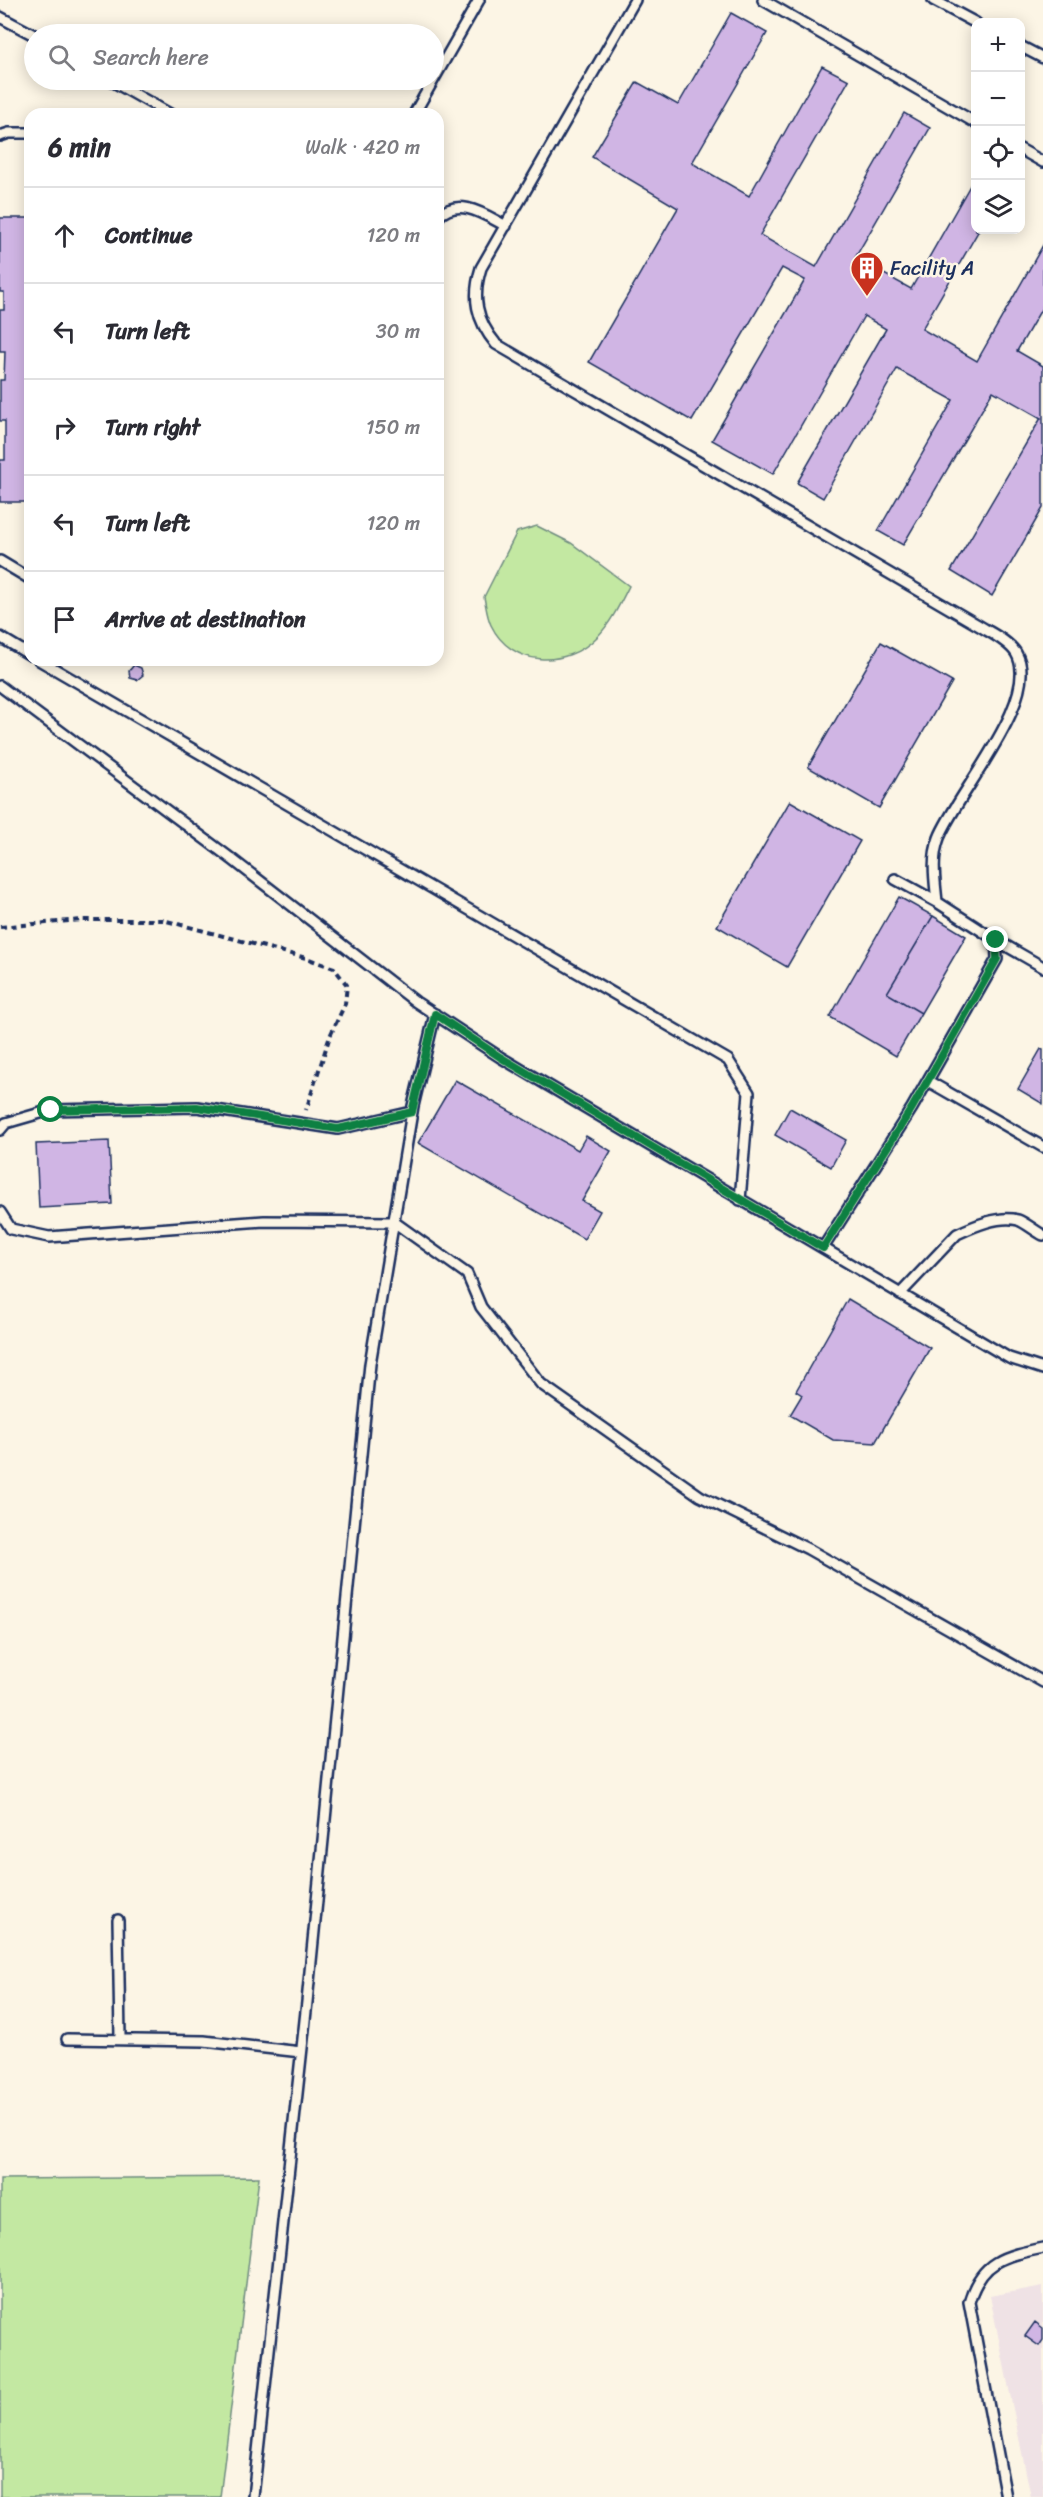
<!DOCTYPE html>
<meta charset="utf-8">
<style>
:root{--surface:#fff;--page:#f7f7f7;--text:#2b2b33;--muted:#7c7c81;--line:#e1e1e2}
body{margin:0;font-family:Sriracha,sans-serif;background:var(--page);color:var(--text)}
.controls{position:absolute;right:18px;top:18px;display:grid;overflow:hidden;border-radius:12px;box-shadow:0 3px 15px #0003}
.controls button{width:54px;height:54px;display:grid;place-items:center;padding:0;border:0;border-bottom:2px solid var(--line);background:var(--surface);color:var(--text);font:30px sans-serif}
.stop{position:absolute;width:18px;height:18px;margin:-14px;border:4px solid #0b8043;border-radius:50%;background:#fff}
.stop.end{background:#0b8043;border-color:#fff;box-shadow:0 2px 6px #0008}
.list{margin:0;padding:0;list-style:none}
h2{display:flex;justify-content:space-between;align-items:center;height:78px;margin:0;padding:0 24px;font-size:26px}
h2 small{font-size:20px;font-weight:400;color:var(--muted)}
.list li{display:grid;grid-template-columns:39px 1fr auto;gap:18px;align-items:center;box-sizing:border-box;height:96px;padding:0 24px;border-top:2px solid var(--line)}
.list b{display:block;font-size:22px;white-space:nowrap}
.list em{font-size:20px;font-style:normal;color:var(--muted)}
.icon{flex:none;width:33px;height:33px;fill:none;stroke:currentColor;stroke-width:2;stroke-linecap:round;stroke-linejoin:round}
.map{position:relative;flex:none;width:1043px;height:2497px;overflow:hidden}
.search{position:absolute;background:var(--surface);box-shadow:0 3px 15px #0003;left:24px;top:24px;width:420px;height:66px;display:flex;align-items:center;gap:15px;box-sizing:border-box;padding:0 21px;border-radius:33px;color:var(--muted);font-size:22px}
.panel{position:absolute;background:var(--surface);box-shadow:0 3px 15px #0003;left:24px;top:108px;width:420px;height:558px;border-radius:18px}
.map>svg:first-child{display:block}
.built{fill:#efe2e5}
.green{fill:#c3e8a2;stroke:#6f8c80;stroke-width:1.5}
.building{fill:#d0b5e4;stroke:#1b2f5e;stroke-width:1.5}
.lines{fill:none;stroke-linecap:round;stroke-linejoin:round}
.service-casing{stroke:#1b2f5e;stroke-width:14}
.path{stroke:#1b2f5e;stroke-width:4;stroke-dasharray:6 4.5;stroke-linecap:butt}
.service{stroke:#fcf5e5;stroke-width:9}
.route{stroke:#0b8043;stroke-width:8}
.labels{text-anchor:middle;stroke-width:5;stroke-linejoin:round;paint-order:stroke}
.poi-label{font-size:20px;fill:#1b2f5e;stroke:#fcf5e5;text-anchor:start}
</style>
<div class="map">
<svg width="1043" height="2497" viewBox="0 0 1043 2497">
<rect width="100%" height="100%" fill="#fcf5e5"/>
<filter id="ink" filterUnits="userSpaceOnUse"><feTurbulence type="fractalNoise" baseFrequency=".0167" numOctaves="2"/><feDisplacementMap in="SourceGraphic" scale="12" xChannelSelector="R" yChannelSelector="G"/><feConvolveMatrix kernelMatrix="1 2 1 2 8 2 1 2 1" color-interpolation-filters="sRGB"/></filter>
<g filter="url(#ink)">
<!-- built -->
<path class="built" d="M1043,2286V2497H1031L990,2296Z"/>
<!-- green -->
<path class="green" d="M537,526L571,543L629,586C620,604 611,623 597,637C566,669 511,667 491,625C487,617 486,606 484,597L517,532Z
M259,2177L220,2497H0V2179Z"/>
<!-- building -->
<path class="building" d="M731,13L767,33L692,163L749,196L822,66L849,80L760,235L816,267L904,113L930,128L855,258L911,289L976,175V230H979L922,329L977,361L1043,245V306L1017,351L1043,366V508L992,596L951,571L1041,418L993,391L903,545L878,531L953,400L897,369L823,498L797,483L886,329L864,316L773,474L712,440L805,280L782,268L692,421L589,362L678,208L592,157L637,82L678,105Z
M0,218H30V502H0V460H5V421H0V380H4L5,351H0V310H4V292H0Z
M881,642L952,682L879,808L808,767Z
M134,665L141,668L143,675L137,680L130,678L129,671Z
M790,801L860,841L787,967L717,926Z
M899,897L933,916L887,993L921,1013L896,1056L830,1017Z
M933,916L966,936L921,1013L887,993Z
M1041,1049L1043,1050V1104L1018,1089Z
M455,1080L578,1150L586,1136L611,1151L582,1201L600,1211L584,1239L418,1143Z
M790,1108L846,1140L831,1167L775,1135Z
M109,1141L112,1204L39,1208L36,1144Z
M848,1299L930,1348L875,1443L833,1440L790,1415L802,1395L796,1391Z
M1035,2322L1043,2328V2340L1039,2346L1025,2336Z"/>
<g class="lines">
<defs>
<path id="service" d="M635,0L481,268C472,297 476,320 496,344L983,628C993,634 1009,642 1016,653C1043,698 956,794 939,838C931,859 935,881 937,902L996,940L997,959L912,1108L823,1248
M763,0L976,123
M933,0L976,23
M0,17L34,35
M1020,46L1043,58
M110,80L170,114
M414,114L479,0
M0,136L9,133H30
M1020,149L1043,162
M438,217C459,196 485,215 506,226
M0,561L30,579
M0,637L30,655
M39,660L728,1060L749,1093L740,1200
M0,686L233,860L416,1002L500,1057L1009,1358L1043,1369
M895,879L937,902
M996,940L1043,967
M928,1081L1043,1147
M0,1130L6,1123L51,1110L197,1107L338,1129L412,1112
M0,1212L11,1229L49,1237L264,1221L394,1222L467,1274L481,1307L541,1384L700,1496L808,1549L1043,1682
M900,1294L957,1234C974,1226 999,1215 1018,1220C1026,1223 1035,1231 1043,1235
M118,1920L120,2038
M67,2039L204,2041L301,2052
M253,2497L307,2002L370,1364L413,1106L435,1014
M1006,2497L969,2302C981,2261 1004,2256 1043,2248"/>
</defs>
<!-- service casing -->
<use href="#service" class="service-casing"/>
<!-- path -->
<path class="path" d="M0,927L81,920H163L306,958L334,968L347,985L345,1004L330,1036L306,1110"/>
<!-- service -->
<use href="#service" class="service"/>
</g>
</g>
<g class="lines" filter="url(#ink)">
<!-- route -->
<path class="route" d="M51,1110L197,1107L338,1129L412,1112L435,1014L500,1057L823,1248L912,1108L997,959L996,940"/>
</g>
<!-- icons -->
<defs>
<symbol id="building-pin" viewBox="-11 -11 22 30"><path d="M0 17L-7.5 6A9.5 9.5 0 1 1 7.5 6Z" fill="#c8321e" stroke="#fcf5e5"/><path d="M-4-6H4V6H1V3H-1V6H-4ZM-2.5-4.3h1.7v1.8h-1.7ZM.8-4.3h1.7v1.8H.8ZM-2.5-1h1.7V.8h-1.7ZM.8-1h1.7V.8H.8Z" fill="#fff"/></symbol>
</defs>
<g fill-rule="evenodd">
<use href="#building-pin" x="848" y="249" width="38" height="52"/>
</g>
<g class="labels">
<!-- poi labels -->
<g class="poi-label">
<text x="890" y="275">Facility A</text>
</g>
</g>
</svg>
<div class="controls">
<button>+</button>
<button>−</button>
<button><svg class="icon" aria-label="locate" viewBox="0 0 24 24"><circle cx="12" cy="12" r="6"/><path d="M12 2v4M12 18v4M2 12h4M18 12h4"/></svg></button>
<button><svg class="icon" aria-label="layers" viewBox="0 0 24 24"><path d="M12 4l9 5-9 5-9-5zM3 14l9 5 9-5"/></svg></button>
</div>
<div class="stop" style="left:51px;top:1110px"></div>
<div class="stop end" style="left:996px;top:940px"></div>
<div class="search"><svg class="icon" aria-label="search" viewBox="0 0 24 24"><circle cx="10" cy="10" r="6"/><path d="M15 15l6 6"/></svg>Search here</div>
<section class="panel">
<h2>6 min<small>Walk · 420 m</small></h2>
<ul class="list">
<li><svg class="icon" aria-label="ahead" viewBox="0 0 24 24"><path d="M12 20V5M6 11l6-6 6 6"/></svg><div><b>Continue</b></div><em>120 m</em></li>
<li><svg class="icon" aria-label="left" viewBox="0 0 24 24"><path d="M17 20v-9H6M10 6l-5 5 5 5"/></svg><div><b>Turn left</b></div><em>30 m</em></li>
<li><svg class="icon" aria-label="right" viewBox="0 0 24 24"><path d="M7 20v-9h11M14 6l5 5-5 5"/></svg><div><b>Turn right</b></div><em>150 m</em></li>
<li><svg class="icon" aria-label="left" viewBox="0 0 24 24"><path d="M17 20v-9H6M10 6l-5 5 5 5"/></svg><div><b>Turn left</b></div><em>120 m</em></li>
<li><svg class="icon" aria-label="arrive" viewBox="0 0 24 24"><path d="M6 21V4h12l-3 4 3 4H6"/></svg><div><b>Arrive at destination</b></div></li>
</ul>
</section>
</div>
